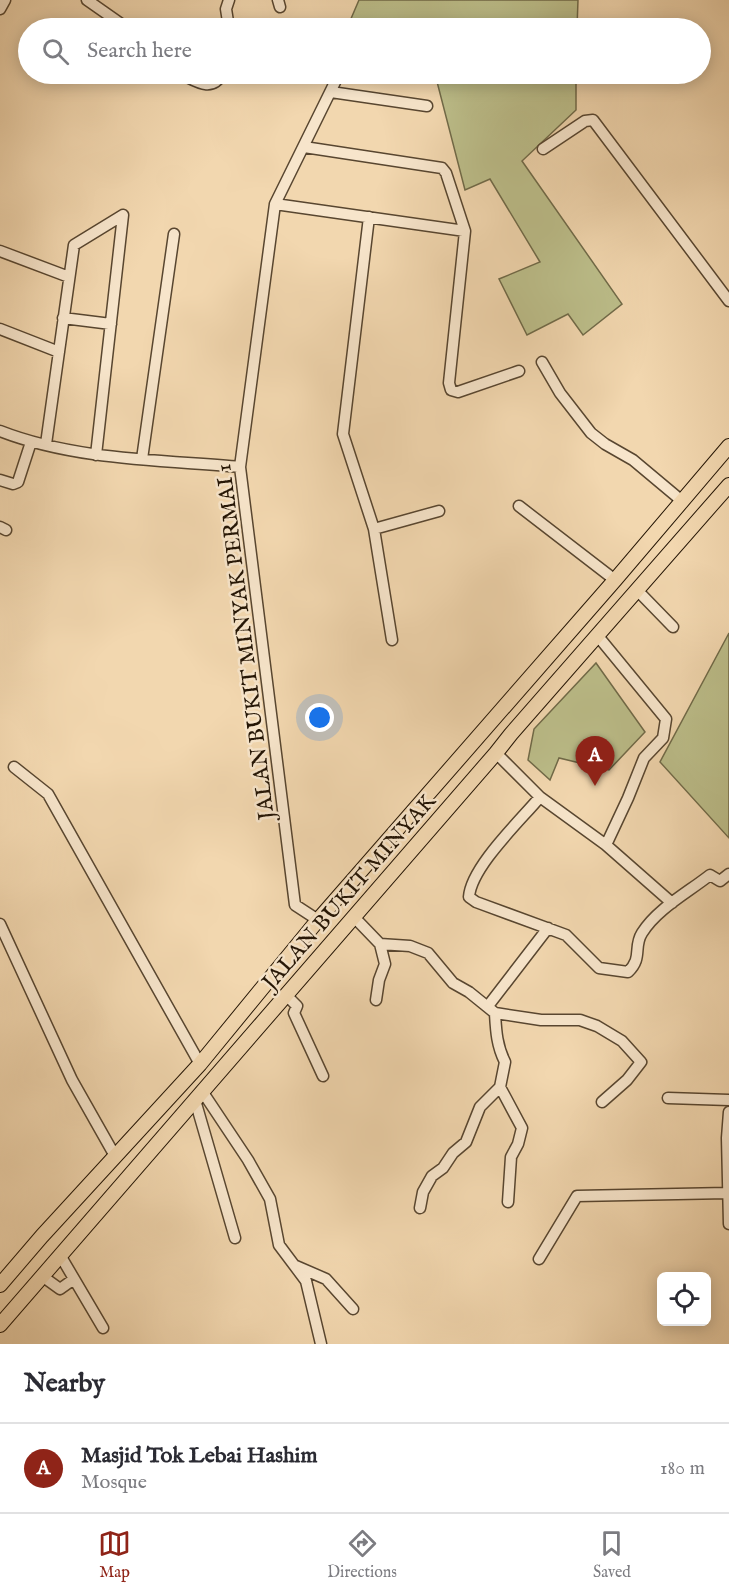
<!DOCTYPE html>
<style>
:root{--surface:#fff;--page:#f7f7f7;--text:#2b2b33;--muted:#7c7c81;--line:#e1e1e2;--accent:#8f2418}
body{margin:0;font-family:"IM FELL English",serif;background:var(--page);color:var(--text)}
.controls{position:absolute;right:18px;bottom:18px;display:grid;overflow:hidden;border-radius:9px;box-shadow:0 3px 15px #0003}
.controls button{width:54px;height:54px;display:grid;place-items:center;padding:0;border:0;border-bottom:2px solid var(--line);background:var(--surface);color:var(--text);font:30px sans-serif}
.you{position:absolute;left:320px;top:718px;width:21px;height:21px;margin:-15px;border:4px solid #fff;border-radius:50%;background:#1a73e8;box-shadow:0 0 0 9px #1a73e833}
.badge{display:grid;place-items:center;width:39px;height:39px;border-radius:50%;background:var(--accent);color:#fff;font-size:20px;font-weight:700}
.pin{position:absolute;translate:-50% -50px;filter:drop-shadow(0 2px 3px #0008)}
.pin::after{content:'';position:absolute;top:32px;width:21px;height:18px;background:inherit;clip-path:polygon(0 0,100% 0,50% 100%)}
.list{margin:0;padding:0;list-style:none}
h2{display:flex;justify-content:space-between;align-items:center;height:78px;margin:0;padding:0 24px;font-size:26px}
h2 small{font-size:20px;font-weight:400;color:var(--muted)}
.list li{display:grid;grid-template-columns:39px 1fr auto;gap:18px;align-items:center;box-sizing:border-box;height:90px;padding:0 24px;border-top:2px solid var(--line)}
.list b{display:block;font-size:22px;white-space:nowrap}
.list p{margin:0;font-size:20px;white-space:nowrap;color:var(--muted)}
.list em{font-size:20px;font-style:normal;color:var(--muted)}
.icon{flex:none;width:33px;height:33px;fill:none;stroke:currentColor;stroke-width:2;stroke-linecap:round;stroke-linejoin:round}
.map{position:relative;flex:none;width:729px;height:1344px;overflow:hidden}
.search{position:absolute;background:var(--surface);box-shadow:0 3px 15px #0003;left:18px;right:18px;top:18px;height:66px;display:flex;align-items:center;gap:15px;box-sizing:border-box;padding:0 21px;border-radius:33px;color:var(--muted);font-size:22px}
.sheet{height:168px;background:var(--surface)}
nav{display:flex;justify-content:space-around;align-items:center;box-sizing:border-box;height:84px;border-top:2px solid var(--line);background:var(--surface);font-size:16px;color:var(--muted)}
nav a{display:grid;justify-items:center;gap:3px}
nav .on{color:var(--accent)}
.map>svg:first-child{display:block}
.green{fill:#bcbe8a;stroke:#706a48;stroke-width:1.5}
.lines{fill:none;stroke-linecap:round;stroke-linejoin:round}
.minor-casing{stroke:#584630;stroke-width:13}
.major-casing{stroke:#241505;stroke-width:16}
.minor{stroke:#f7e5cb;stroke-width:10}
.major{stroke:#f2d7af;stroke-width:14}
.labels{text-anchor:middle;stroke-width:5;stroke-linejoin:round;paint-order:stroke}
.street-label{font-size:22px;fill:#241505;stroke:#f7e5cb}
</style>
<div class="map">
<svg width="729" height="1344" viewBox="0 0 729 1344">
<rect width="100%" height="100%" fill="#f2d7af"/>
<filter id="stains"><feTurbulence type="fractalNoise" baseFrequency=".00333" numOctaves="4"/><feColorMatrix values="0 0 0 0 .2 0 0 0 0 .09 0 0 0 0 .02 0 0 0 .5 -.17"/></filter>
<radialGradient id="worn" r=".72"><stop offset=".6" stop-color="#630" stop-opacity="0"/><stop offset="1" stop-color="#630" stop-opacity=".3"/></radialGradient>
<!-- green -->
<path class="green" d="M359,0H578L577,28H347Z
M435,74H576V110L522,161L622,304L583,335L568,314L527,335L499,279L540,262L490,179L465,190Z
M729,633V838L660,762Z
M596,663L645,732L609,770L559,758L550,780L528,760L534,729Z"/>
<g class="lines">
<defs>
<path id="minor" d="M87,0L127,28
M278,0L280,7
M0,9L5,0
M229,28L226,9L229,0
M181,74C196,81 212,93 222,74
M331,92L427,106
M304,147L442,168L446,173L465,231L449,383L451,390L458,392L519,371
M543,149L585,121L593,120L729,301
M275,204L465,231
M369,217L343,434L374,529L392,640
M0,251L69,277
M63,318L111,324
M0,329L59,352
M542,362L560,393L591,433L605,444L633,460L682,501
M0,431C74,460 161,460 240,467
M46,444L74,245L123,215
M96,455L123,215
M142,459L174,234
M0,480L13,484L18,482L31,442
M519,506L615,580
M0,527L6,530
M374,529L439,511
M637,590L673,627
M597,635L666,719L663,738L644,758L628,798L606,845
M496,753L540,797L606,845L672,903
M14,767L48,794L200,1064
M540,797C520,821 471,867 469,897L476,902L566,935L599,968L628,972C643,958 633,947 642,933C657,909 687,893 710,875L720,881L729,874
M354,917L380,944L385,964L379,980L376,1000
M318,920L295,905L240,467L275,204L339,74
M0,924L72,1080L115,1156
M380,944L410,946L428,953L453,983L469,992L495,1013C496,1032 497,1046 505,1062L500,1087L480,1107L466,1142L453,1153L443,1168L432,1176L423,1192L420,1208
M286,995L297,1006L294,1013L323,1076
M488,1006L548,928
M495,1013L541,1020H580L597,1026L622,1041L641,1062L627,1080L602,1102
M500,1087L522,1128L518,1144L511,1157L508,1202
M202,1091L248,1160L270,1199L279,1245L306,1281L321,1344
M668,1098L729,1100
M195,1100L235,1238
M729,1112L727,1138L729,1224
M60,1255L103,1328
M539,1259L577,1196L727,1193
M296,1266L326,1279L353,1309
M42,1276L60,1289L74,1279"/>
<path id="major" d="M0,1285L42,1236L200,1064L318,920L615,580L729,446
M0,1325L496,753L511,734L729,485"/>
</defs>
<!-- minor casing -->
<use href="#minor" class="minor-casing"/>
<!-- major casing -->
<use href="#major" class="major-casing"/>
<!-- minor -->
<use href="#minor" class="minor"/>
<!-- major -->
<use href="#major" class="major"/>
</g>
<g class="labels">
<!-- street labels -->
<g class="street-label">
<text transform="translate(244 642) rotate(-97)" y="8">JALAN BUKIT MINYAK PERMAI 1</text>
<text transform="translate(348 891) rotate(-49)" y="8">JALAN BUKIT MINYAK</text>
</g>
</g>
<rect width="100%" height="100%" filter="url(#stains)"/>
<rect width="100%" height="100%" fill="url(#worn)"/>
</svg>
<div class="controls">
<button><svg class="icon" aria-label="locate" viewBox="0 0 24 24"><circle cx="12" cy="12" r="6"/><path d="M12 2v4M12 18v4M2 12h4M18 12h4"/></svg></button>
</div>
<div class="you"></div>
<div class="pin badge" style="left:595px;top:786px">A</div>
<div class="search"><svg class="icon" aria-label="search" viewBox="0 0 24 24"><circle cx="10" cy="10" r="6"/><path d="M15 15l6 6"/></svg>Search here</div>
</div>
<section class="sheet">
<h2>Nearby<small></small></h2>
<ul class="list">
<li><span class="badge">A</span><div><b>Masjid Tok Lebai Hashim</b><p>Mosque</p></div><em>180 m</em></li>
</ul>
</section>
<nav>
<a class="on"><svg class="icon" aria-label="map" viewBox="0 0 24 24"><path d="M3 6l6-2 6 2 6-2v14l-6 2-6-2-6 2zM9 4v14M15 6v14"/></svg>Map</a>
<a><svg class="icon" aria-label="directions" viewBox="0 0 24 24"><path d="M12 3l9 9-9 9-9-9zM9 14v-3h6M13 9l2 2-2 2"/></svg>Directions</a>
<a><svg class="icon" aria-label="saved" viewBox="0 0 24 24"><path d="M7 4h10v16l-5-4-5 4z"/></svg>Saved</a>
</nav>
